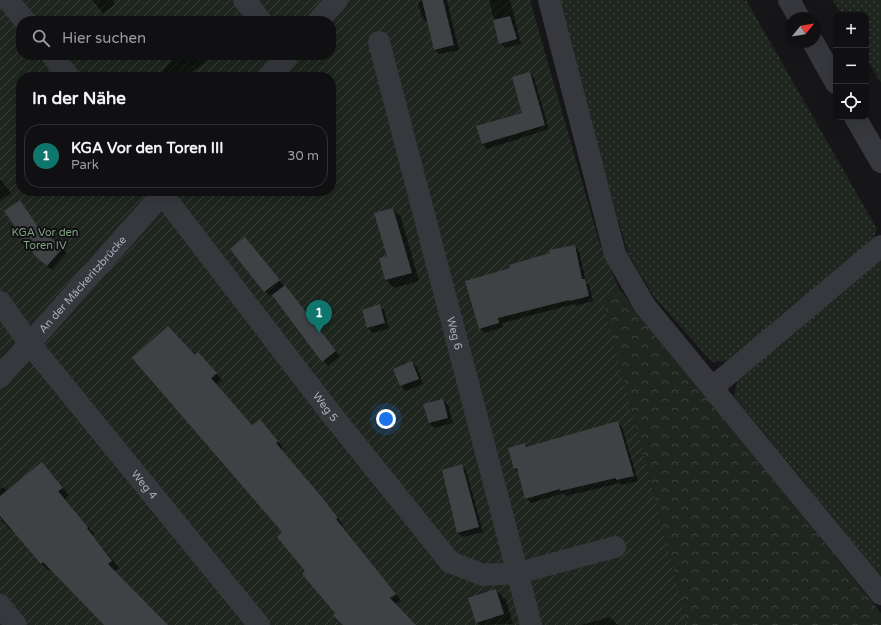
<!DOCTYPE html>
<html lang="de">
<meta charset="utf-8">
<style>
:root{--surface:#101012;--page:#1e1e20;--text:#f1f3f6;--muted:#9c9d9f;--line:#303032;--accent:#0f766e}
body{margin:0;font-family:"Varela Round",sans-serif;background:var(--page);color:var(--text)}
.controls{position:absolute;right:12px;top:12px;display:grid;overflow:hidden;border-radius:8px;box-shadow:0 4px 16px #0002}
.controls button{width:36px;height:36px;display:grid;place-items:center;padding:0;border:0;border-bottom:1px solid var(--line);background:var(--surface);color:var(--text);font:20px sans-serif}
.compass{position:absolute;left:785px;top:12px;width:36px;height:36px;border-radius:50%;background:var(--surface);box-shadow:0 4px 16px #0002;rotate:60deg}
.you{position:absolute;left:386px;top:419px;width:14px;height:14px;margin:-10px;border:3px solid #fff;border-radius:50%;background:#1a73e8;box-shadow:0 0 0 6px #1a73e833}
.badge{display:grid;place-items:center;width:26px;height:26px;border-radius:50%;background:var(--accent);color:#fff;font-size:13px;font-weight:700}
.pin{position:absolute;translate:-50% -33px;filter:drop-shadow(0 1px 2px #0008)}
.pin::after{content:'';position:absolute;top:21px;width:14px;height:12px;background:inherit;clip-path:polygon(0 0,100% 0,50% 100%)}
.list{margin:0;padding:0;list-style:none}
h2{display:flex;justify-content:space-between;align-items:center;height:52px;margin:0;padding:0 16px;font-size:17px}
h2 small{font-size:13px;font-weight:400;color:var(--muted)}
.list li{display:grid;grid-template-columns:26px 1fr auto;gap:12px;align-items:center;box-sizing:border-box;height:64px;margin:0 8px 8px;padding:0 8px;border:1px solid var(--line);border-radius:16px}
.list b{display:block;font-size:15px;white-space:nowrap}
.list p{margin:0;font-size:13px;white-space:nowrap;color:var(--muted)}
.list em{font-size:13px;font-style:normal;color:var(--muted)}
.icon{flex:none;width:22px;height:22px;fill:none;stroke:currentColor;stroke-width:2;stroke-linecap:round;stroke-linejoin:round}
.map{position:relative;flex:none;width:881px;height:625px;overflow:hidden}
.search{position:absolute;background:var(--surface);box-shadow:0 4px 16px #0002;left:16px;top:16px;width:320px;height:44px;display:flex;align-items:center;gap:10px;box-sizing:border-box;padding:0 14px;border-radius:16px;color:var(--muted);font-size:15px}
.panel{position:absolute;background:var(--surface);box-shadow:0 4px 16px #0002;left:16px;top:72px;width:320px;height:124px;border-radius:16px}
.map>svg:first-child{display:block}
.grass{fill:url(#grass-dots)}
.forest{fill:url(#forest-crowns)}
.garden{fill:url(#garden-furrows);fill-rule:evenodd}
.shadow{fill:#0007}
.building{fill:#404145}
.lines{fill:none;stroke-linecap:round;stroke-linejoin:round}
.minor{stroke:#37383d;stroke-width:22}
.labels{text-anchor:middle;stroke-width:4;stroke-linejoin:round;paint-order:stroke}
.park-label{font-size:11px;fill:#7fa381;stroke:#111113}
.street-label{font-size:11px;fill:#a8adb8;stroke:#111113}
</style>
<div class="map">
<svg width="881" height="625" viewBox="0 0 881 625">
<defs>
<pattern id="grass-dots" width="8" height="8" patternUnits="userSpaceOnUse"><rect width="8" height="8" fill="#1e261f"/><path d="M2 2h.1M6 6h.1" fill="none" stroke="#3c433d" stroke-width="1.8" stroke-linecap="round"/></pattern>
<pattern id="forest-crowns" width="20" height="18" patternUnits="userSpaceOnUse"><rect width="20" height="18" fill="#1e261f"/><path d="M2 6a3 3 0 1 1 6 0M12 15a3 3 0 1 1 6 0" fill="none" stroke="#3c433d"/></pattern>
<pattern id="garden-furrows" width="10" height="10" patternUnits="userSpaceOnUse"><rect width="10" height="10" fill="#1e261f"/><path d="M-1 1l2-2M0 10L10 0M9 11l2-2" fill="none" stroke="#3c433d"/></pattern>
</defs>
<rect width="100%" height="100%" fill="#161618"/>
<!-- grass -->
<path class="grass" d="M559,0H746L877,229L871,244L731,360L712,362L655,298L628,253L603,168Z
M833,0H881V83L866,57V15H842Z
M881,256V577L734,396L739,371Z"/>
<!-- forest -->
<path class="forest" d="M619,289L881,613V625H688L603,301Z"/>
<!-- garden -->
<path class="garden" d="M0,0H530L599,241L619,289L603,301L688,625H0ZM21,21H331V55H21ZM21,77H331V191H21Z"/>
<!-- shadow -->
<path class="shadow" d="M92,0H113L115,4L103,13Z
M425,0H447L459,50L439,54L434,49L428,22L422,18L418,2Z
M489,0H510L521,44L505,48L500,43Z
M177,55H215L189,74L192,77H158Z
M529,73L534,78L549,129L487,149L482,144L523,114Z
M0,179L11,193L0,201Z
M19,201L41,231L67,253L52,270L42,262Z
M393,209L401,217L419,281L394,288L386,280Z
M245,238L340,356L328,366L272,294L270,296L265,291Z
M574,246L579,251L586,282L589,285L593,301L575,306L574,304L502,323L503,327L485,333L480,329L511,269Z
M379,306L384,310L389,328L373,333L368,328L363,311Z
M196,356L204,360L222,380L216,385L253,426H266L283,448L281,450L331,509L343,525L342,526L401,601L395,605L415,625H344L307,572L283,533Z
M412,362L417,367L423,384L406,391L401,386L395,369Z
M443,400L448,405L453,423L434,428L430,423L425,405Z
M617,422L622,427L638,481L622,485L620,483L566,496L564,493L531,503L526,498L519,473L515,469L525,444L528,447Z
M42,463L69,495L65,499L95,535L93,536L119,568L114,572L166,625H105L51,569L49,571L42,564L13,530L11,531L0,518V489L3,487L7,491Z
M461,466L466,470L483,532L463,537L458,533Z
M496,590L506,600L513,624L480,625L477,622Z
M610,617L618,625H581Z"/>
<!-- building -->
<path class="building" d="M422,0H443L454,45L434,50Z
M510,16L517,39L499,44L493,20Z
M530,72L545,125L482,144L476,126L522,113L512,77Z
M20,200L38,227L63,248L47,266L36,257L4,211Z
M393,208L412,273L385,280L379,258L387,256L374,213Z
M245,237L280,280L264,292L230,249Z
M575,245L582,279H585L589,296L570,301L569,300L498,318L499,323L479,329L465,281L510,268L509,265L550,253L549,250Z
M285,285L336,351L322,362L272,295Z
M380,304L385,323L367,328L362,310Z
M168,326L195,355L198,352L217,373L211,378L252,425L260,419L278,441L276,443L325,501L338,518L336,519L396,594L390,598L416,625H343L333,615L335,613L302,574L305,571L277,537L282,532L132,358Z
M412,361L419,379L400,386L393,369Z
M443,399L448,418L429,423L423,404Z
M618,421L634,476L616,480V478L560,491V489L525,499L517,468L514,469L508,448L525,443L526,447Z
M42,462L63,488L58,491L88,527L87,528L112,561L108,564L168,625H104L43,562L41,564L0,516V496Z
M462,464L479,527L457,533L442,470Z
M496,589L504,614L476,623L468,598Z"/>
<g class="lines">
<!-- minor -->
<g class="minor">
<path d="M8,0L25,21"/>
<path d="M244,0L261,21"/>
<path d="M549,0L615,254L645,306L881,594"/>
<path d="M789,0L799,18"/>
<path d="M318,21L337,0"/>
<path id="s1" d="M379,42L531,625"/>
<path d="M813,42L836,83"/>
<path d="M52,55L69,77"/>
<path d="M268,77L288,55"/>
<path d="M855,117L881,162"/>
<path id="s2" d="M160,191L332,415L450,562L483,575L518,573L615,547"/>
<path id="s3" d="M0,302L30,344L259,625"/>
<path id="s4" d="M0,377L165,191"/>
<path d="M713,387L881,246"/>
<path d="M0,605L16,625"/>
</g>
</g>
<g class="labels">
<!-- park labels -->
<g class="park-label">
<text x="45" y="236">KGA Vor den<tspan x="45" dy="13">Toren IV</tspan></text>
</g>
<!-- street labels -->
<g class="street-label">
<text dy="4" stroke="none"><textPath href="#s4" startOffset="124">An der Mäckeritzbrücke</textPath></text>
<text dy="4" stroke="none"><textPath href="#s1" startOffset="301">Weg 6</textPath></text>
<text dy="4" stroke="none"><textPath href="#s2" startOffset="272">Weg 5</textPath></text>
<text dy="4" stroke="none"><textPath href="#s3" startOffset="233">Weg 4</textPath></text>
</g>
</g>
</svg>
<div class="controls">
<button>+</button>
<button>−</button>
<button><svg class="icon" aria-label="locate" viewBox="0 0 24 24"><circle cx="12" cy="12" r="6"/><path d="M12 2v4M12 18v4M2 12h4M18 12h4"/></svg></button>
</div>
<svg class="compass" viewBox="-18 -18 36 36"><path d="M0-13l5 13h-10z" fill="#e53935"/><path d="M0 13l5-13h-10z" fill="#9c9d9f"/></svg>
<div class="you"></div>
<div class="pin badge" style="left:319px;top:333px">1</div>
<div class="search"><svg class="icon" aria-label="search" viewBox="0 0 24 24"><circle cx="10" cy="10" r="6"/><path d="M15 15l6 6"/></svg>Hier suchen</div>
<section class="panel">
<h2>In der Nähe<small></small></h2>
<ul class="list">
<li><span class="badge">1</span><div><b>KGA Vor den Toren III</b><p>Park</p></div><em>30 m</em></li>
</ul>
</section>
</div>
